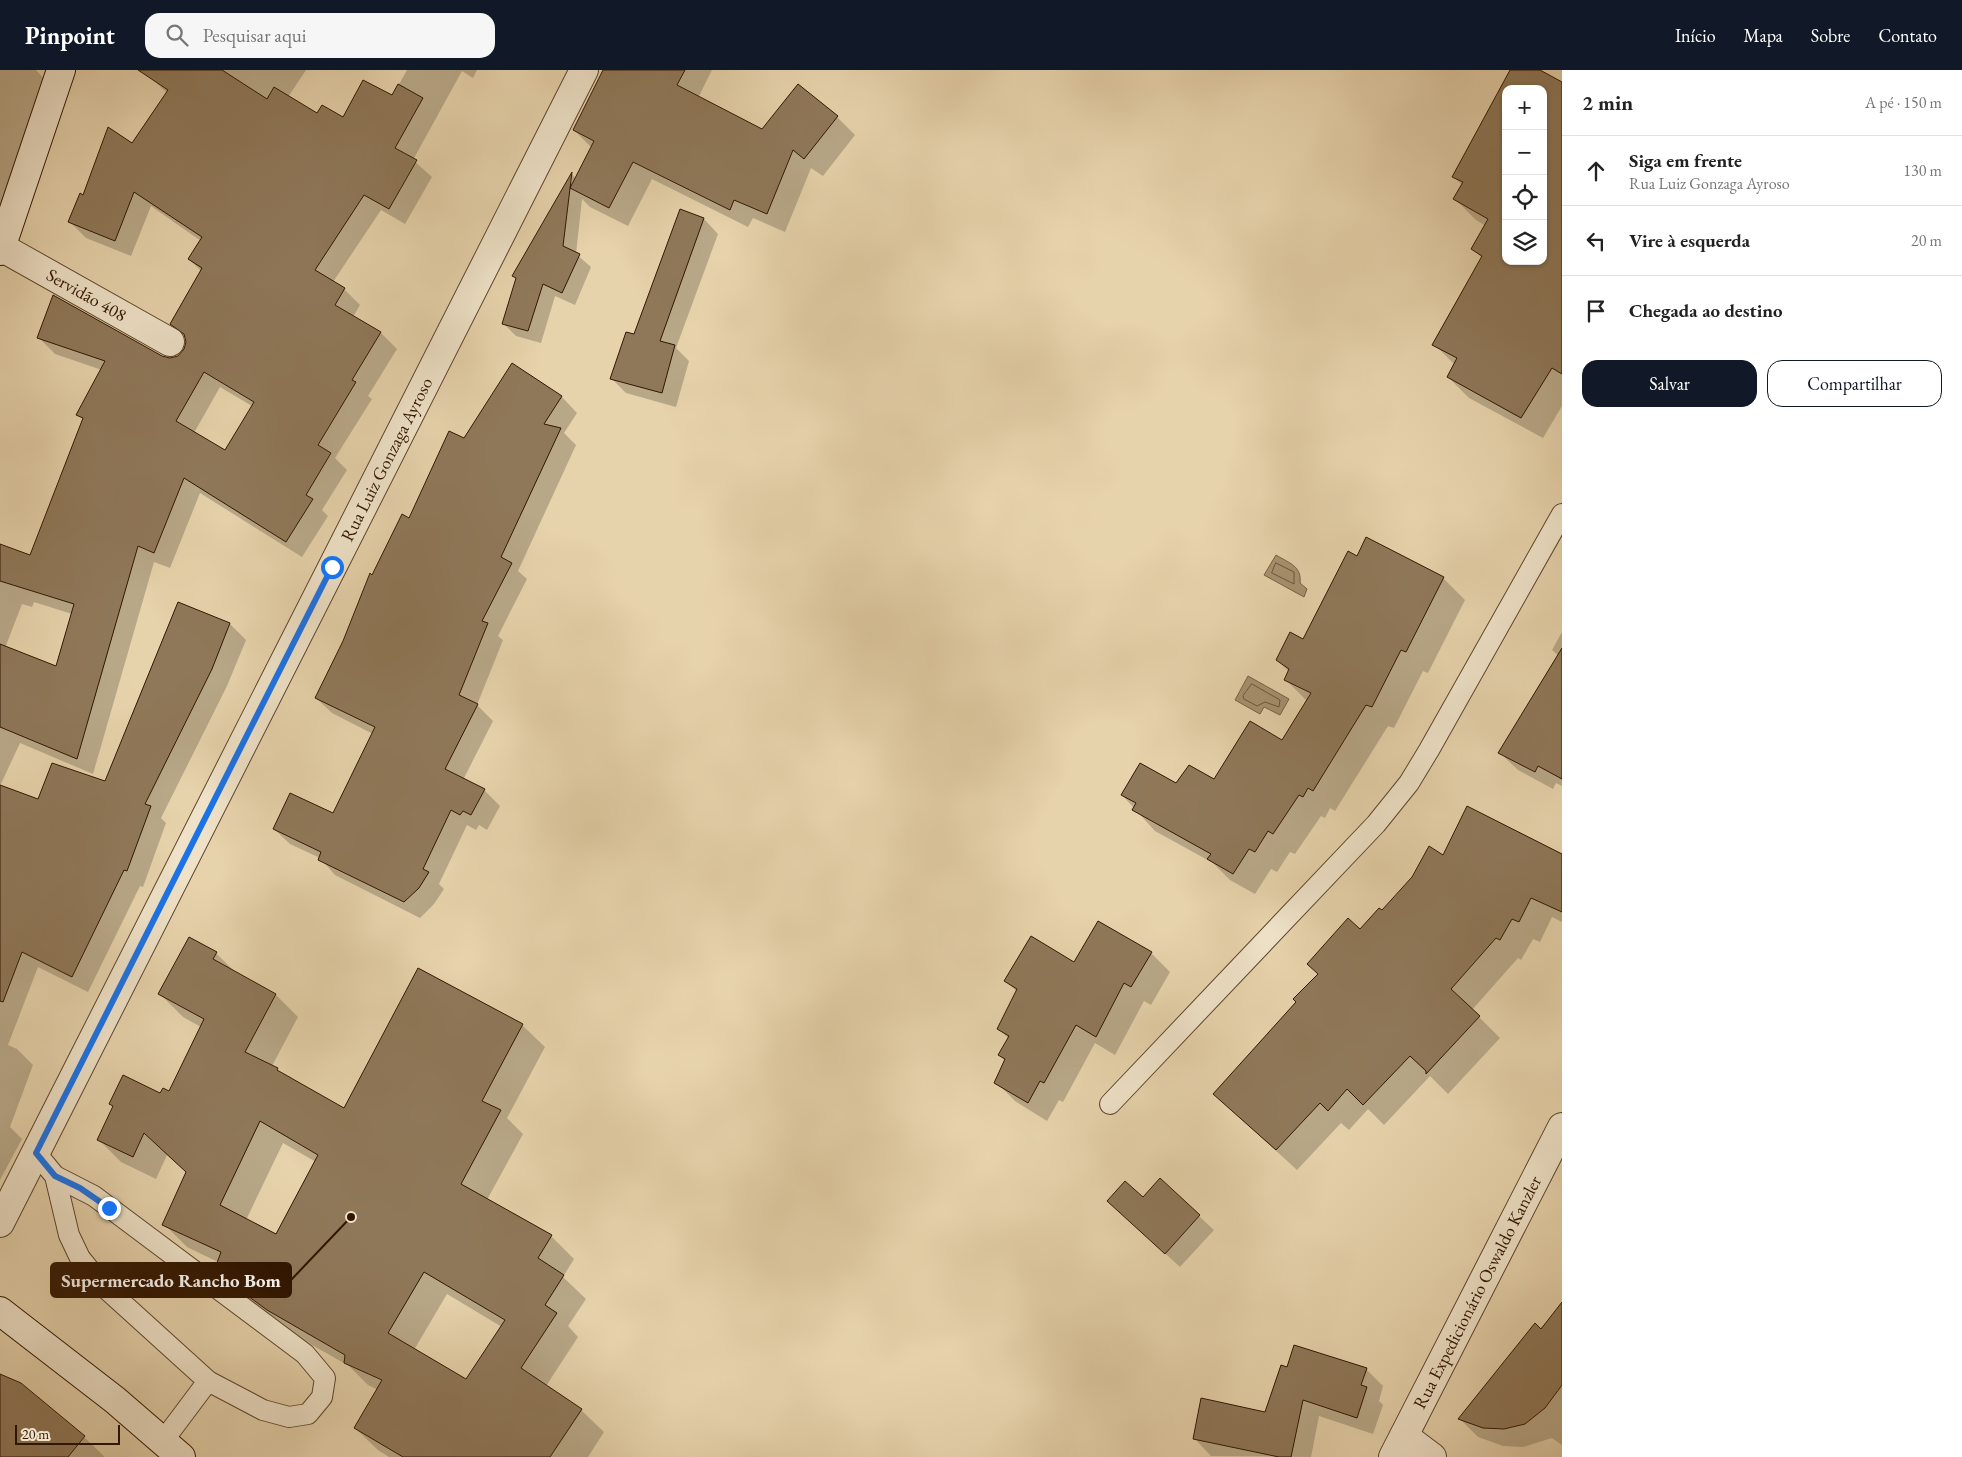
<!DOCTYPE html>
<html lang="pt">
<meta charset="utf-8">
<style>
:root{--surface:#fff;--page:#f6f6f6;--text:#222;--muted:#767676;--line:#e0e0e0;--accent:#111827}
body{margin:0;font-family:"EB Garamond",serif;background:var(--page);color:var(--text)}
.controls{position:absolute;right:15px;top:15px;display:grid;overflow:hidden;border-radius:10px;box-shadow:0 1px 4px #0004}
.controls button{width:45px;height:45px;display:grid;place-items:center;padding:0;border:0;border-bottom:1px solid var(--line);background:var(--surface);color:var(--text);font:25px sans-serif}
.scale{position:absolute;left:15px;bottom:12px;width:105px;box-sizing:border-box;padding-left:5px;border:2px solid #311601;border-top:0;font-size:14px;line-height:18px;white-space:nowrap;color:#311601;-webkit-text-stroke:4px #efe2c8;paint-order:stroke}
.stop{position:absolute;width:15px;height:15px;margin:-11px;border:4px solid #1a73e8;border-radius:50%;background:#fff}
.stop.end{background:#1a73e8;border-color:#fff;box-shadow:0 1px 5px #0008}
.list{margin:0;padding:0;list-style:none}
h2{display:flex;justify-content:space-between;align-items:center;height:65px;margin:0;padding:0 20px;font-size:21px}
h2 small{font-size:16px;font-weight:400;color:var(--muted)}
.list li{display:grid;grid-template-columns:32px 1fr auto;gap:15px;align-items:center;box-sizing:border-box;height:70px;padding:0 20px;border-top:1px solid var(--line)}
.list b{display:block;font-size:19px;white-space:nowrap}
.list p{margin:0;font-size:16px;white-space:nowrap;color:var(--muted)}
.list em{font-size:16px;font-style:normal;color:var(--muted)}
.actions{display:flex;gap:10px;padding:15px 20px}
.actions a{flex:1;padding:11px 0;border:1px solid var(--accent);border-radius:15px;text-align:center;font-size:18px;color:var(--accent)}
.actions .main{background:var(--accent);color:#fff}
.icon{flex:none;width:28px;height:28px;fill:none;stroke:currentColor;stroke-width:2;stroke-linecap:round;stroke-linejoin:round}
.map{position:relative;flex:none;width:1562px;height:1387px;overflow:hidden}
header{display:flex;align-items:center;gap:30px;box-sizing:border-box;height:70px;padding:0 25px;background:var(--accent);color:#fff}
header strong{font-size:24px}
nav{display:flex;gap:28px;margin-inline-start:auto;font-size:18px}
.search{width:350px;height:45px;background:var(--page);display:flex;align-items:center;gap:12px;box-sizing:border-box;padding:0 18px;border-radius:15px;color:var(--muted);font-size:19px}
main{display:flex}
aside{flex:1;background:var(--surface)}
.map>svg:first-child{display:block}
.water{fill:#a89271;stroke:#786044}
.shadow{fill:#0003;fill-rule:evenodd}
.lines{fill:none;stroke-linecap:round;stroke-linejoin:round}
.shore{stroke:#6c5439;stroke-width:1}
.building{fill:#8f7859;stroke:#311601;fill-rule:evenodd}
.lane-casing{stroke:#5e452c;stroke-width:22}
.street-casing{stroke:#5e452c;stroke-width:30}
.secondary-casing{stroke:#311601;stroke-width:30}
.lane{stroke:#efe2c8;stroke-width:20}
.street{stroke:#efe2c8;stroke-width:28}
.secondary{stroke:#efe2c8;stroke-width:28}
.route{stroke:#1a73e8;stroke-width:6}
.labels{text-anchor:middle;stroke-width:5;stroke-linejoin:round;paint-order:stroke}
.street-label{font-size:18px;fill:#311601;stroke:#efe2c8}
.leader{fill:none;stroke:#311601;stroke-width:2}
.callout-dot{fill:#311601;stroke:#efe2c8;stroke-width:2}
.callout{fill:#311601;stroke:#311601;stroke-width:2}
.callout-label{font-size:19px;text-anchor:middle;font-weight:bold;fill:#fff}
</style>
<header>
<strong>Pinpoint</strong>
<div class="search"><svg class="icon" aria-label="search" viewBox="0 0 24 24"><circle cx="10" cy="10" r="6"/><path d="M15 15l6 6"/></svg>Pesquisar aqui</div>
<nav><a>Início</a><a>Mapa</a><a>Sobre</a><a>Contato</a></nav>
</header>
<main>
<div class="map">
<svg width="1562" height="1387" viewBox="0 0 1562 1387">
<rect width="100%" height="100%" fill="#e6d2ab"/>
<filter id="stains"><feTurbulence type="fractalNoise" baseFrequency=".004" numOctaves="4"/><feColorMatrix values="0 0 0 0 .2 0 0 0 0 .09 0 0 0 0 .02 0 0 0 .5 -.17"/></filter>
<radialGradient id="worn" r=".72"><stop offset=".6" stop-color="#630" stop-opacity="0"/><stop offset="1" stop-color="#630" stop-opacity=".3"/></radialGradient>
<!-- water -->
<path class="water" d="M1276,485C1289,493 1302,496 1300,513L1307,519L1304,527L1264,505Z
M1248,606L1289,629L1280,645L1264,637L1260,644L1235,630Z"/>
<!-- shadow -->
<path class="shadow" d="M0,0H36L47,12L0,135Z
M150,0H306L288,27L318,44L343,49L392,27L407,0H477L473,8L462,1L413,90L432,107L405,154L381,140L333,212L344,219L360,235L353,247L381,263L397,279L368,326L372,329L335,388L347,400L322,440L328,446L302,487L200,423L170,498L154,492L93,704L20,673L0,716V475L31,486L84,350L78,344L102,300L55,284L39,268L170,289L178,287L185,280L187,272L186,268L171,254L201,201L189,189L201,171L151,136L131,186L86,168L70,152L84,126L132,75L167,23L147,4ZM220,317L252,336L226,382L194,363ZM34,532L72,544L57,598L5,578L22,534L32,537Z
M605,0H712L698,28L763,60L837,47L855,65L823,106L811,98L785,162L753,148L748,157L652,109L628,156L590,137L582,129L576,184L591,197L575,235L555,226L541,273L516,266L503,253L517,209L514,206L572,104L576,109L592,78L574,60Z
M1512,0H1537L1562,13V336L1543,368L1469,328L1448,307L1455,295L1434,274L1482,188L1473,179L1486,156L1476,150L1455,129L1463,116L1453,106ZM1506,19H1543V191H1506Z
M680,141L704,149L718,164L676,278L689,291L676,337L626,323L612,309L635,266Z
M512,295L562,327L577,343L564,363L576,375L518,501L527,509L498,566L503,570L477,635L493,651L463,710L484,720L500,736L487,760L479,755L476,760L467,755L439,814L444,819L434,834L420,848L335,805L320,788L290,774L274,759L333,744L373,664L332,643L316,628L373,506Z
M1357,487L1443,508L1465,530L1428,603L1423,601L1394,658L1388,656L1335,741L1330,738L1325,748L1321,746L1295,784L1290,782L1277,802L1271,799L1255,824L1230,810L1213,793L1155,761L1122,725L1214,711L1283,671L1307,631L1286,610L1289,602L1277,590L1303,570Z
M178,534L230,554L246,570L227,616L161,748L166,753L143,817L140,816L88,922L38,897L8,975L17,979L33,995L10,1057L22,1069L0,1110V716L39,730L106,713Z
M1562,562V716L1556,713L1553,719L1518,700L1500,683L1559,586L1552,580Z
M1444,786L1562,787V852L1552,847L1540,872L1533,869L1521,890L1518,888L1472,940L1500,968L1448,1024L1430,1006L1384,1055L1368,1039L1349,1060L1341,1053L1297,1100L1214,1024L1360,861Z
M216,883L237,904L276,925L298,947L272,996L284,1006L344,1039L522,955L545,977L507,1048L523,1064L487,1130L551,1166L574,1189L563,1207L586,1229L568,1256L578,1267L546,1316L581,1340L604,1362L588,1387H389L378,1380L355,1358L378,1320L368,1315L349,1296L291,1263L238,1223L215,1200L218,1192L187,1177L164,1154L187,1103L167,1085L156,1109L121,1092L98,1069L114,1037L110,1034L169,1023L201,957L183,947L160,924ZM283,1073L316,1092L277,1166L246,1150ZM447,1224L502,1257L467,1311L414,1280Z
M1151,883L1170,902L1151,935L1144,931L1115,985L1095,973L1063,1032L1059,1030L1047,1051L1015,1031L996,1012L1005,991L1000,985L1009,969L999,959L1017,922L1006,911L1075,894Z
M1160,1110L1214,1160L1180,1197L1123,1145L1143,1129Z
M1562,1234V1375L1552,1368L1523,1377L1503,1376L1478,1367L1460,1349Z
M1295,1277L1367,1300L1383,1316L1379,1331L1383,1335L1373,1364L1319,1346L1311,1387L1211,1386L1195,1369L1266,1343L1288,1299Z
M0,1306L84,1367L105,1387H0Z"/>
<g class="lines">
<!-- shore -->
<path class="shore" d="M1276,493L1294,502V514L1272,503Z
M1252,614L1280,630L1279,637L1265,632L1257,636L1244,629L1243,626Z"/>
</g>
<!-- building -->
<path class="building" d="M138,0H222L267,29L274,17L317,43L322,35L343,47L363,10L392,25L398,14L423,28L395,78L417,90L389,139L364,125L315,200L345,218L335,235L381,262L352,310L356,312L318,375L331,383L306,425L313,429L286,472L184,408L154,483L138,476L77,689L0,657V574L56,596L74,534L0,511V474L30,485L83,348L76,345L105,291L37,268L53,225L162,286L170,288L178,286L184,279L186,272L184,264L170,254L202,198L188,189L202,167L134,122L115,171L68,152L80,123L83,125L108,57L132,73L168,20ZM204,302L254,332L225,380L176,351Z
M603,0H685L677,15L762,59L798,14L838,46L804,89L793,80L767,144L734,130L730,140L633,92L609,138L570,118L594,71L573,60Z
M1510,0H1540L1562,12V304L1552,298L1521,348L1447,307L1457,288L1432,275L1482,186L1471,179L1488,149L1453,129L1463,112L1452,107ZM1506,19H1543V191H1506Z
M572,102L563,176L580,184L562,223L543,214L528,261L502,254L516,208L512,206Z
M680,139L704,148L660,271L675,275L662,323L610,309L626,262L634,264Z
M512,293L562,326L544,354L561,358L501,487L512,493L482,551L488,553L459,625L478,634L445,699L485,719L471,745L463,741L460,745L451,740L423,799L429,802L419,818L404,832L318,790L321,782L273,759L290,723L333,743L375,657L315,628L343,571L370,503L372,505L402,444L409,448L449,361L464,368Z
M1366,467L1444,507L1406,582L1401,580L1372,637L1366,635L1313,721L1308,718L1303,727L1299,725L1273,764L1268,761L1255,782L1249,779L1233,804L1207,789L1211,784L1132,740L1136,733L1121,725L1140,693L1176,713L1189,695L1214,709L1250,651L1282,670L1311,623L1284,610L1289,599L1276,590L1290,562L1303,569L1348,481L1357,486Z
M178,532L230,553L212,599L145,734L151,736L127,801L124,800L72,907L22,882L3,932L0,931V715L38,729L52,693L105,711Z
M1562,578V709L1538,696L1535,702L1498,683Z
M1467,736L1562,784V842L1531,828L1519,852L1512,849L1500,870L1496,868L1451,919L1480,946L1426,1004V1001L1410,986L1363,1035L1347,1019L1328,1041L1320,1033L1276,1080L1213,1024L1296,932L1293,929L1318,904L1307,894L1348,848L1360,859L1379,838L1382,840L1412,807L1429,776L1443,785Z
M1098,851L1152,882L1131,917L1124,913L1096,967L1076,955L1044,1013L1040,1011L1028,1033L994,1013L1005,989L998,985L1009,966L997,959L1017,919L1004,911L1031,866L1074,892Z
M189,867L217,882L213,889L276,924L245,982L278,998L277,1000L344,1038L418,898L523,954L482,1031L501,1040L461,1114L552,1165L538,1188L564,1205L545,1235L557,1243L521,1298L582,1339L550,1387H403L354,1358L382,1310L344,1293L345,1285L267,1240L214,1201L221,1182L162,1155L186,1102L144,1063L133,1087L97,1070L113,1036L109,1034L123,1005L160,1023L163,1018L169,1021L204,949L158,924ZM260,1051L318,1085L276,1164L220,1135ZM424,1202L505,1250L466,1309L388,1263Z
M1160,1108L1200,1145L1165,1184L1107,1131L1125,1111L1143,1127Z
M1562,1232V1315L1545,1338L1525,1354L1504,1359L1483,1358L1458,1349L1535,1253L1541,1259Z
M1294,1275L1367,1298L1361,1315L1367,1317L1357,1348L1303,1330L1291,1387H1279L1193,1369L1201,1328L1265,1342L1281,1295L1287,1297Z
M0,1304L21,1313L85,1366L68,1387H0Z"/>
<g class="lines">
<defs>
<path id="lane" d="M1110,1034L1376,754L1409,713L1429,680L1562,444
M36,1083L55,1106L69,1165L80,1188L101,1214L208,1311
M55,1106L94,1126L305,1284L325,1308L322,1327L308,1344L289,1347L263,1340L208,1311L163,1371"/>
<g id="street">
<path id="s1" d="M1,177L170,272"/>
<path id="s2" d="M0,1153L584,0"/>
<path d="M1404,1366L1432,1387"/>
<path id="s3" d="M1393,1387L1562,1057"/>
</g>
<path id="secondary" d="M0,181L61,0
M0,1241L115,1330L181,1387"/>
</defs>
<!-- lane casing -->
<use href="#lane" class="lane-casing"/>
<!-- street casing -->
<use href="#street" class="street-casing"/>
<!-- secondary casing -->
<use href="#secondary" class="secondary-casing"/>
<!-- lane -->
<use href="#lane" class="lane"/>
<!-- street -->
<use href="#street" class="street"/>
<!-- secondary -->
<use href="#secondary" class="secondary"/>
</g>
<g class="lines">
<!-- route -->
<path class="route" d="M109,1138L80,1118L55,1106L36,1083L332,497"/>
</g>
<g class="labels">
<!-- street labels -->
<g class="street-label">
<text dy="6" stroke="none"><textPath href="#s1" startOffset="98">Servidão 408</textPath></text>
<text dy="6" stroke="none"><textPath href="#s2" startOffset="856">Rua Luiz Gonzaga Ayroso</textPath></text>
<text dy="6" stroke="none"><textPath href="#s3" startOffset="185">Rua Expedicionário Oswaldo Kanzler</textPath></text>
</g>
</g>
<!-- callouts -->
<path class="leader" d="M351 1147L291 1210"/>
<circle class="callout-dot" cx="351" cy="1147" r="5"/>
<rect class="callout" x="51" y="1193" width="240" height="34" rx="5"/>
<g class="callout-label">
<text x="171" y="1217">Supermercado Rancho Bom</text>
</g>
<rect width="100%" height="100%" filter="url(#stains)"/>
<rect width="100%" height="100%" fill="url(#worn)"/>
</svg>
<div class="controls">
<button>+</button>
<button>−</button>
<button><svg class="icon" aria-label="locate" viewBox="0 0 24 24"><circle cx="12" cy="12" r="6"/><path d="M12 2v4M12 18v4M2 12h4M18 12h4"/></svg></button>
<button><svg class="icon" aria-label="layers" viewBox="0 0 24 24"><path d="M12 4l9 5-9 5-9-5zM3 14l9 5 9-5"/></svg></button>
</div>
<div class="scale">20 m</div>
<div class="stop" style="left:332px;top:497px"></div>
<div class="stop end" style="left:109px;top:1138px"></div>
</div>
<aside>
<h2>2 min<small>A pé · 150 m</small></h2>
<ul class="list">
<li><svg class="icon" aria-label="ahead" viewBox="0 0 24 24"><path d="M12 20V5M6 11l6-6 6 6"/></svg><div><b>Siga em frente</b><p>Rua Luiz Gonzaga Ayroso</p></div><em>130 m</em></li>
<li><svg class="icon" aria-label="left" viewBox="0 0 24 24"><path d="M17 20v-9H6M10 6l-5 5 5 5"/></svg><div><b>Vire à esquerda</b></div><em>20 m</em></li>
<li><svg class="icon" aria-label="arrive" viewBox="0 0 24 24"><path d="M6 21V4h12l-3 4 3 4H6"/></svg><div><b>Chegada ao destino</b></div></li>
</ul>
<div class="actions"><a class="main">Salvar</a><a>Compartilhar</a></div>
</aside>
</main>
